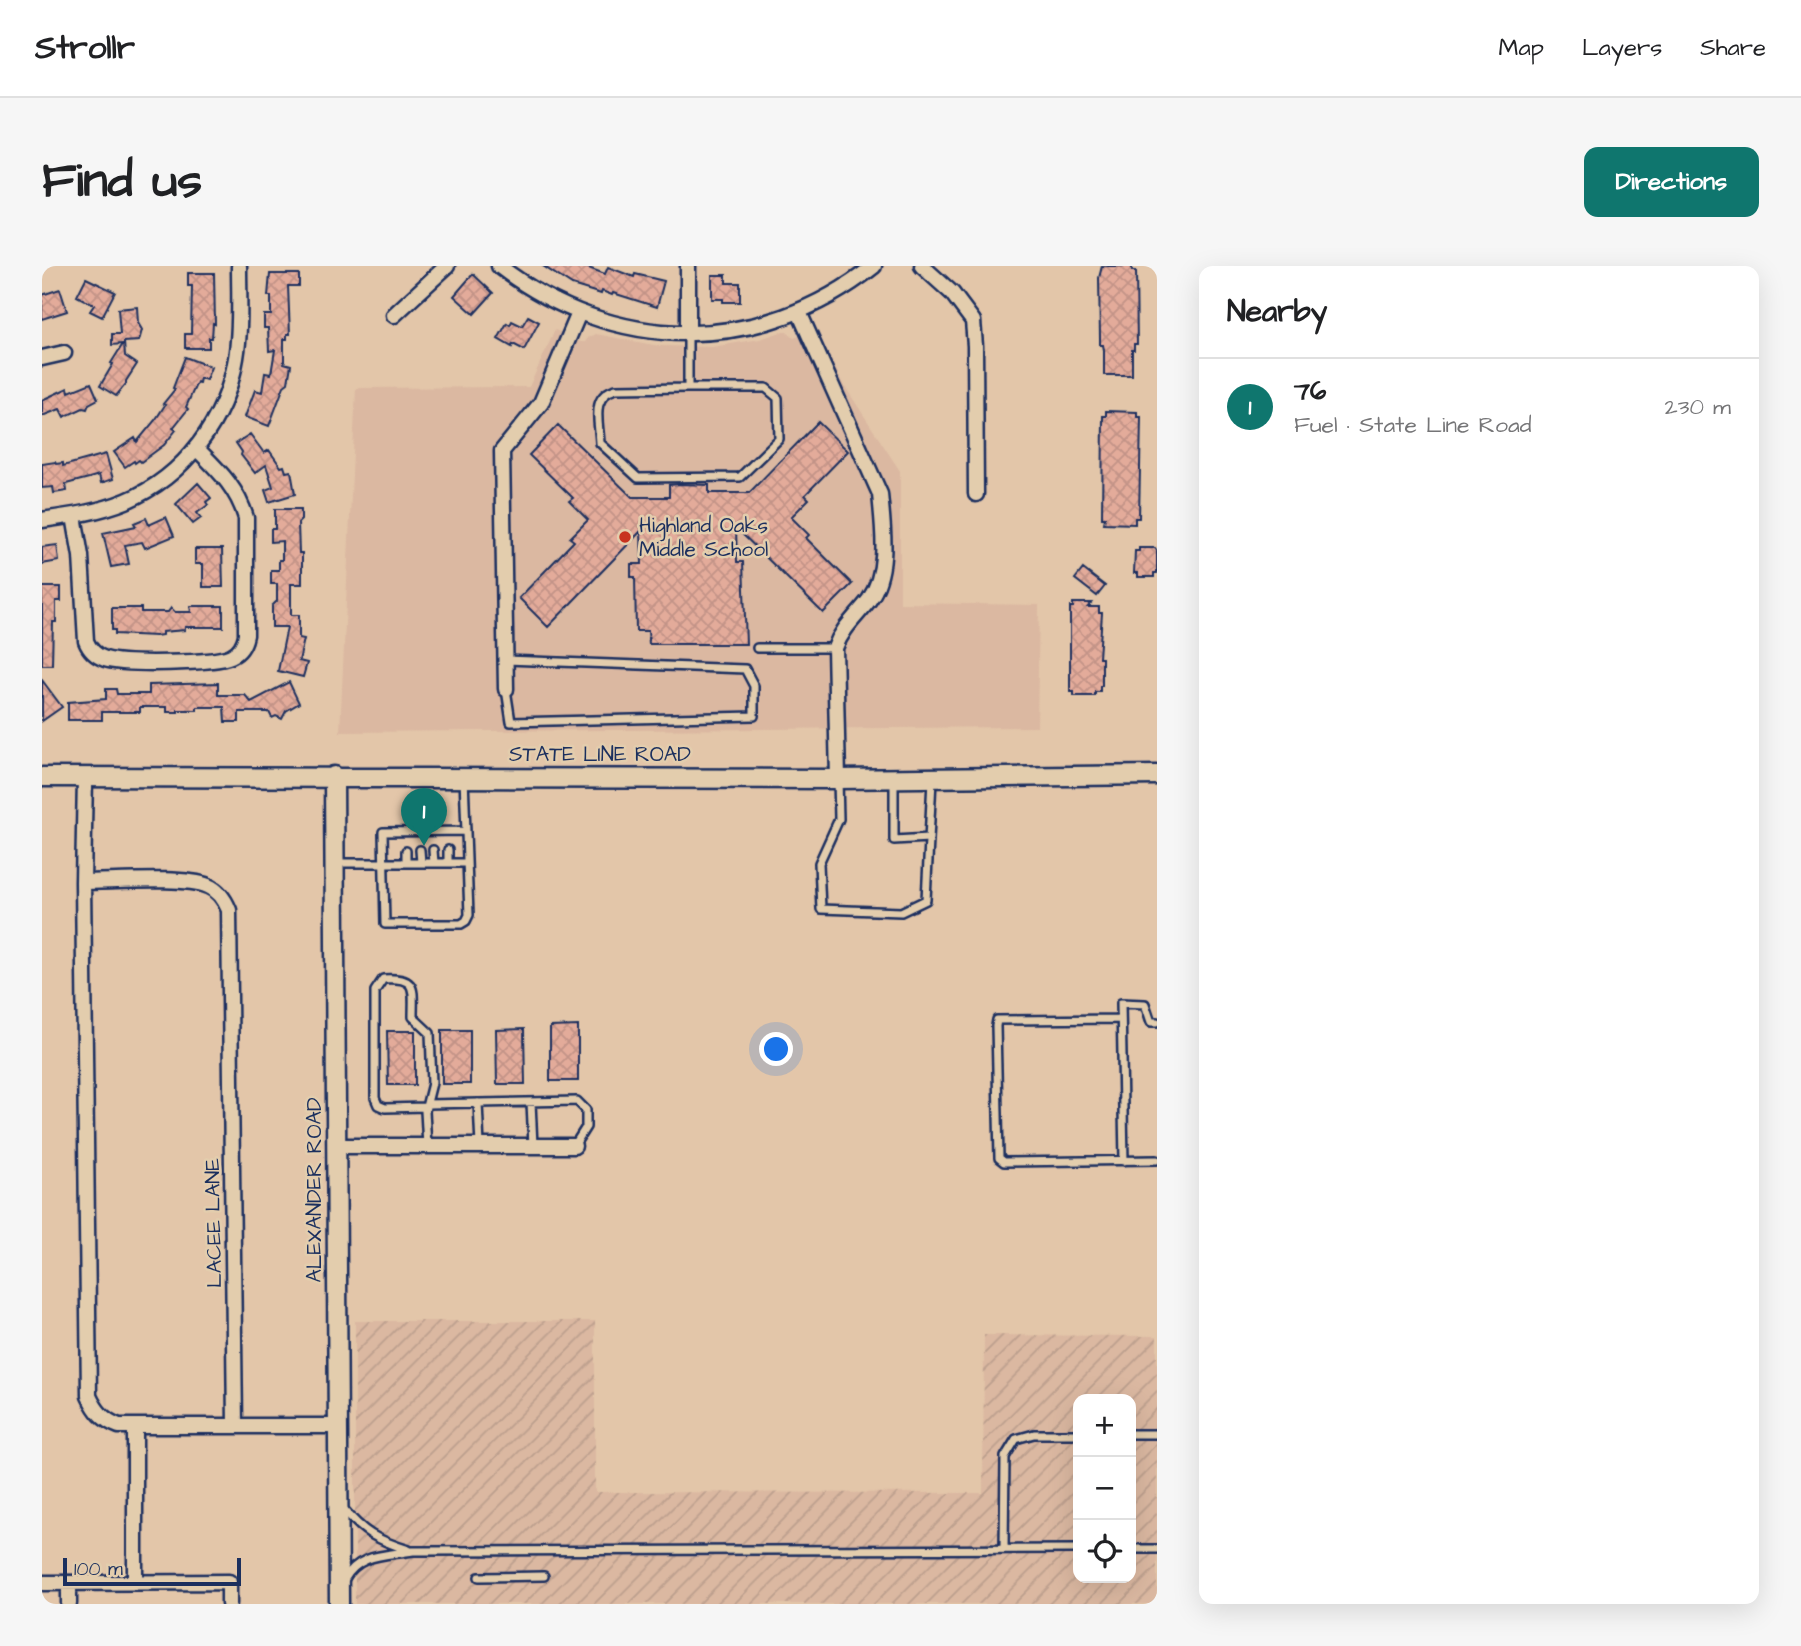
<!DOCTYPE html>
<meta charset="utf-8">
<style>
:root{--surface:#fff;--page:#f6f6f6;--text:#202124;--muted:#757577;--line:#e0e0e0;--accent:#0f766e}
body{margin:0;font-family:"Architects Daughter",sans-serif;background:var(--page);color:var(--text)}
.controls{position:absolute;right:21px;bottom:21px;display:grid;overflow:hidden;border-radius:14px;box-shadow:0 7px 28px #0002}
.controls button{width:63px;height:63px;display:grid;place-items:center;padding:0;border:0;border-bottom:2px solid var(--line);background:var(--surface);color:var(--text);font:35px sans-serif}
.scale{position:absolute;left:21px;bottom:18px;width:178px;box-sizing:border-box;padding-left:7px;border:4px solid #1b2f5e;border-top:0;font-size:19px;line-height:24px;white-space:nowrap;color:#1b2f5e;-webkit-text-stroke:5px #e3cdad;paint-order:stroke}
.you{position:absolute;left:735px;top:784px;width:24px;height:24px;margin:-18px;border:5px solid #fff;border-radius:50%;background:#1a73e8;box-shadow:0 0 0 10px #1a73e833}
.badge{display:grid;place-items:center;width:46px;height:46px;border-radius:50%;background:var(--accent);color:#fff;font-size:23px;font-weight:700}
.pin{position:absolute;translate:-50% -58px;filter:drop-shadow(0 2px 4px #0008)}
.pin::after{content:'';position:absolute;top:37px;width:24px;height:21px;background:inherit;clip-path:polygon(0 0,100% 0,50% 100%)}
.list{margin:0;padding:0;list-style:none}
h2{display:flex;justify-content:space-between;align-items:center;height:91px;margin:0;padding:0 28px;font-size:30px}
h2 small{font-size:23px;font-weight:400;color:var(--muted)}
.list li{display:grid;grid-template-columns:46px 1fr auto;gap:21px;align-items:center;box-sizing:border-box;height:98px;padding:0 28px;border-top:2px solid var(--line)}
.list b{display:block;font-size:26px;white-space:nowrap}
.list p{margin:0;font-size:23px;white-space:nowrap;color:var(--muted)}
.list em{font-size:23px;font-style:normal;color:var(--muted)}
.icon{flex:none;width:38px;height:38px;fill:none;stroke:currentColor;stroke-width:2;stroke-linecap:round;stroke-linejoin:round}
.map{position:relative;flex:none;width:1115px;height:1338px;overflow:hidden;border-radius:14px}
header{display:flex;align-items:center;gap:42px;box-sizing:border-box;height:98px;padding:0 35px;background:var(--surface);border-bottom:2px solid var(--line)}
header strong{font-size:33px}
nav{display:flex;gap:38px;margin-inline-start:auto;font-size:24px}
.intro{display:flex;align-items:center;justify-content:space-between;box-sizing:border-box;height:168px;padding:0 42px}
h1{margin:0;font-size:49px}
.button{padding:18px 32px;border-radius:14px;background:var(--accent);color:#fff;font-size:24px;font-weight:700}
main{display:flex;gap:42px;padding:0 42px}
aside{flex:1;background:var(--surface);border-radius:14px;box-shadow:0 7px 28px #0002}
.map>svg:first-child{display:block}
.built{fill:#dbb8a1}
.industrial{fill:url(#industrial-furrows);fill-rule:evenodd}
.building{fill:url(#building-cross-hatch);stroke:#1b2f5e;stroke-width:2}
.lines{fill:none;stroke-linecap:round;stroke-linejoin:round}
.service-casing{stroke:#1b2f5e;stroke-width:12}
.minor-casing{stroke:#1b2f5e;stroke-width:19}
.tertiary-casing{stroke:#1b2f5e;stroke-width:23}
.service{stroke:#e3cdad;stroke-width:7}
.minor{stroke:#e3cdad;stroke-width:14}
.tertiary{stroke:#e3cdad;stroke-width:18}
.poi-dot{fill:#c8321e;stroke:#e3cdad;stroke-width:2.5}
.labels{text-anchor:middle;stroke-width:5;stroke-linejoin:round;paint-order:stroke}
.poi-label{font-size:21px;fill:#1b2f5e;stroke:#e3cdad;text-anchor:start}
.street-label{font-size:21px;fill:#1b2f5e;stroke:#e3cdad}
</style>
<header>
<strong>Strollr</strong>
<nav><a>Map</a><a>Layers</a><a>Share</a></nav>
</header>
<div class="intro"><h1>Find us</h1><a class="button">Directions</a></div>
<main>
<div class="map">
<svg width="1115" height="1338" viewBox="0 0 1115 1338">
<defs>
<pattern id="industrial-furrows" width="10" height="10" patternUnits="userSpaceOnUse" patternTransform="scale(1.75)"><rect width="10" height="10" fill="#dbb8a1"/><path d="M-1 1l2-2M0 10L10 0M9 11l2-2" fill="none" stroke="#bb9e8d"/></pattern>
<pattern id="building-cross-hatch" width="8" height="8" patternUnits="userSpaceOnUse" patternTransform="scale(1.75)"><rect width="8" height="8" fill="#e3ab9a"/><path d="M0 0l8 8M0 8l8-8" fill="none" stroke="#c29387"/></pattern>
</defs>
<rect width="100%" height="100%" fill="#e3c6a9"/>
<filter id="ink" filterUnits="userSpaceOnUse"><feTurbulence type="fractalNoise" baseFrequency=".0143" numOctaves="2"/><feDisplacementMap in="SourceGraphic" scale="14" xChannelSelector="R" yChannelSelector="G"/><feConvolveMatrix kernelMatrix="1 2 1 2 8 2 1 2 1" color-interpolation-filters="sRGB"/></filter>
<g filter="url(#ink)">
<!-- built -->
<path class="built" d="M513,64L539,76H543L546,72L554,68L617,80L670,81L718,73L739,66H745L752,72L775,64L800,116L858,205V337L997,339L995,461L298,466L314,122L487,121Z"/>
<!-- industrial -->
<path class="industrial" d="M313,1055H553V1226L941,1227L942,1069L1115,1070V1338H313ZM1036,1133H1089V1312H1036Z"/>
<!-- building -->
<path class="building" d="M501,0H541L563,8L566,1L592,11L593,8L622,15L615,41L571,27L570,29L560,25L559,28L530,19Z
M1060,0H1090V5H1094L1095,78H1092V84H1090V109H1062V84L1061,79H1058V72L1057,12Z
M146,7H172L173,58L171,57L170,72H167V82H143V68H149L150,20H146Z
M228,8H257V20H246L248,68H245V73H242V97L249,99L246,117L242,120L227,160L203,151L213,124L220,126L223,107L229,108L233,84L227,85L226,62H222V49H229V30H226Z
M431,8L451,27L432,48L412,30Z
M670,9H684V17H698V36H681V33H670Z
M44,12L73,26L60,51L48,45L52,39L35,30Z
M18,23L25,45L0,53V29Z
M95,41L96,57L100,64L97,75L82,76L83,90L95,98L84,115V118L74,130L58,120L71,98L69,97L81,78L70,79V68H78L76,43Z
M486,50L497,56L482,84L471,78L470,81L456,73L465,57L468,59L470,55L480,60Z
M143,91L169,101L164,114L158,112L157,117L155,116L144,141L146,143L131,162L134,164L122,179L99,196L97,194L93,197L92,195L83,201L72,186L93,172L95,176L114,153L123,139L121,138L133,123L131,122Z
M49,117L56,133L47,138L45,143L41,142L22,151L18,143L0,150V134L26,122L27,126Z
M1064,145L1095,146V151H1099L1097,252H1093V258L1062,257L1063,252H1060L1061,150H1064Z
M776,156L806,185L763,229L767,233L749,251L767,269L764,272L810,318L781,347L694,262L695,296H701L704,378H607L606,365H594L593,311H589V298H600L599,265L506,361L477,332L532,275L528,272L546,254L527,235L531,232L487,189L516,159L590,231H627V219L637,218L667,219V227H707Z
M208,168L222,187L227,184L239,201L242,200L244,206L249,205L253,228L227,236L223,224L231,221L224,199L213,207L199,189L200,186L194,177Z
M64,188L71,213L59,217L57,209L47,212L24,218L25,225L12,227L11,221L0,222V198L13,196L14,198L21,197V200Z
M156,217L169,232L164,236L166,239L155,247L159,252L151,258L134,238Z
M233,243H259V254L256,257L257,287H260V318H249V349H257V372L262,373L257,395L265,397L261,411L236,405L245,361H230V340L235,335V318H229V304H237V294H240V275L229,276V263H233Z
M124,251L132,270L103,282L100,276L83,279L87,298L69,301L61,267L94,260L92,257L104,252L107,259Z
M15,279L17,295L0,298V281Z
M1097,282H1113L1115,285V307H1112V311H1096V307H1092L1093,285H1097Z
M153,283H180L181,321H161V298H153Z
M1041,303L1063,320L1055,330L1033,313Z
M0,321H19V335H14V356H11L10,399H0Z
M1031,337H1050L1046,341H1057V347H1060L1057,392H1060V420H1058V426H1053V430H1032V426H1028V341H1031Z
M148,340H181V361H143V364L120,366V369L114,370L73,368V364H70V342H99V346H126L129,342L133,346H149Z
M0,414L20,441L0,455Z
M247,416L257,437L244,445L240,453L234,450L230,452L227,446H197V456H183L182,441H155V444H136V446H125V441H98V446H60V454H26V436L64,433V423H74L75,428H107V419L176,417V429H203L209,436Z
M536,760V815H508V761Z
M482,763L483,818H455L454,764Z
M400,764H428V818H400Z
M345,765H373V819H346Z"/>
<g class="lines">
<defs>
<path id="service" d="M646,122H724L736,132L737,173L698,211L596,212L558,177C557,155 548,130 574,123Z
M646,122V68
M715,382H793
M464,394L703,403L712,420V450L469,456L464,423
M422,511L427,649L424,655L419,658H343L341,566L424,565
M796,513L797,553L777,597L779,643L859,646L884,634L890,514
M852,513V574L887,572
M378,584L379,597
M391,584L392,597
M406,584V597
M364,585V597
M293,597H425
M1079,753L955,754L954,760L957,892L962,896L1115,894
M489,836L491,880
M436,837L438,880
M385,838L535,835L544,844V861L532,880
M384,841L343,842L336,839L333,832V725L341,713C376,711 371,722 371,751L388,767L390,817L383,845L385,880
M1082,895L1079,737L1103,738L1109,756H1115
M1089,1168H1115
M300,1241C321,1267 335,1274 367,1284
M962,1283L963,1191L974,1173L992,1168H1036
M1089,1283H1115
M437,1311L502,1310
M302,1314C317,1287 343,1290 371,1285L1036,1283"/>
<path id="minor" d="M457,0C571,88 718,91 832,0
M880,0L910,27L931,55L933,80L934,228
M757,46L838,228C841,262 848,305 827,334C815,350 800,362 793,382L796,513
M352,49L405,0
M646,68V0
M0,92L22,87
M32,250L39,290L44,375C48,385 54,390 63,393C81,399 172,398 189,390C198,386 202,379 204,369V252C195,221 176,204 154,182
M0,254C28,250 57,246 84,235C143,210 184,154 194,92C199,62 197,30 197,0
M464,423L460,185L499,137L537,47
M43,511L41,616L47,1130C54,1145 61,1154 77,1160H296
M41,616C70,616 143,610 166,620C176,624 183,634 187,644L193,1159
M294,880H532
M93,1161V1316
M0,1317L187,1316V1338
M27,1317V1338"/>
<path id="tertiary" d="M292,510L297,1338
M0,511L796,513L1115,509"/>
</defs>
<!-- service casing -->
<use href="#service" class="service-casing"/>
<!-- minor casing -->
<use href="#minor" class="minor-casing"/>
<!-- tertiary casing -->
<use href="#tertiary" class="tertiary-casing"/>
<!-- service -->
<use href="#service" class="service"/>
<!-- minor -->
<use href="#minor" class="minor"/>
<!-- tertiary -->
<use href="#tertiary" class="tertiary"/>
</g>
</g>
<!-- markers -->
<circle class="poi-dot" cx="583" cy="271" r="7"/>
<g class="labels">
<!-- poi labels -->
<g class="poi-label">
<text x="597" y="266">Highland Oaks<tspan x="597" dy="24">Middle School</tspan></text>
</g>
<!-- street labels -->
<g class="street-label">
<text x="558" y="495">STATE LINE ROAD</text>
<text transform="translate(272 924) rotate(-90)" y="7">ALEXANDER ROAD</text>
<text transform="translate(171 957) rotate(-91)" y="7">LACEE LANE</text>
</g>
</g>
</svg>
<div class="controls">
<button>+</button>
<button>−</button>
<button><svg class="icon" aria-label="locate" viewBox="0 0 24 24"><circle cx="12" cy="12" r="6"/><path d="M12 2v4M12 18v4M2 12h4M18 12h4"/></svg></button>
</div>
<div class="scale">100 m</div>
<div class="you"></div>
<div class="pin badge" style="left:382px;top:580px">1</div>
</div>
<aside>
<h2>Nearby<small></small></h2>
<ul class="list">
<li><span class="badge">1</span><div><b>76</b><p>Fuel · State Line Road</p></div><em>230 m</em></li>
</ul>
</aside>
</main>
